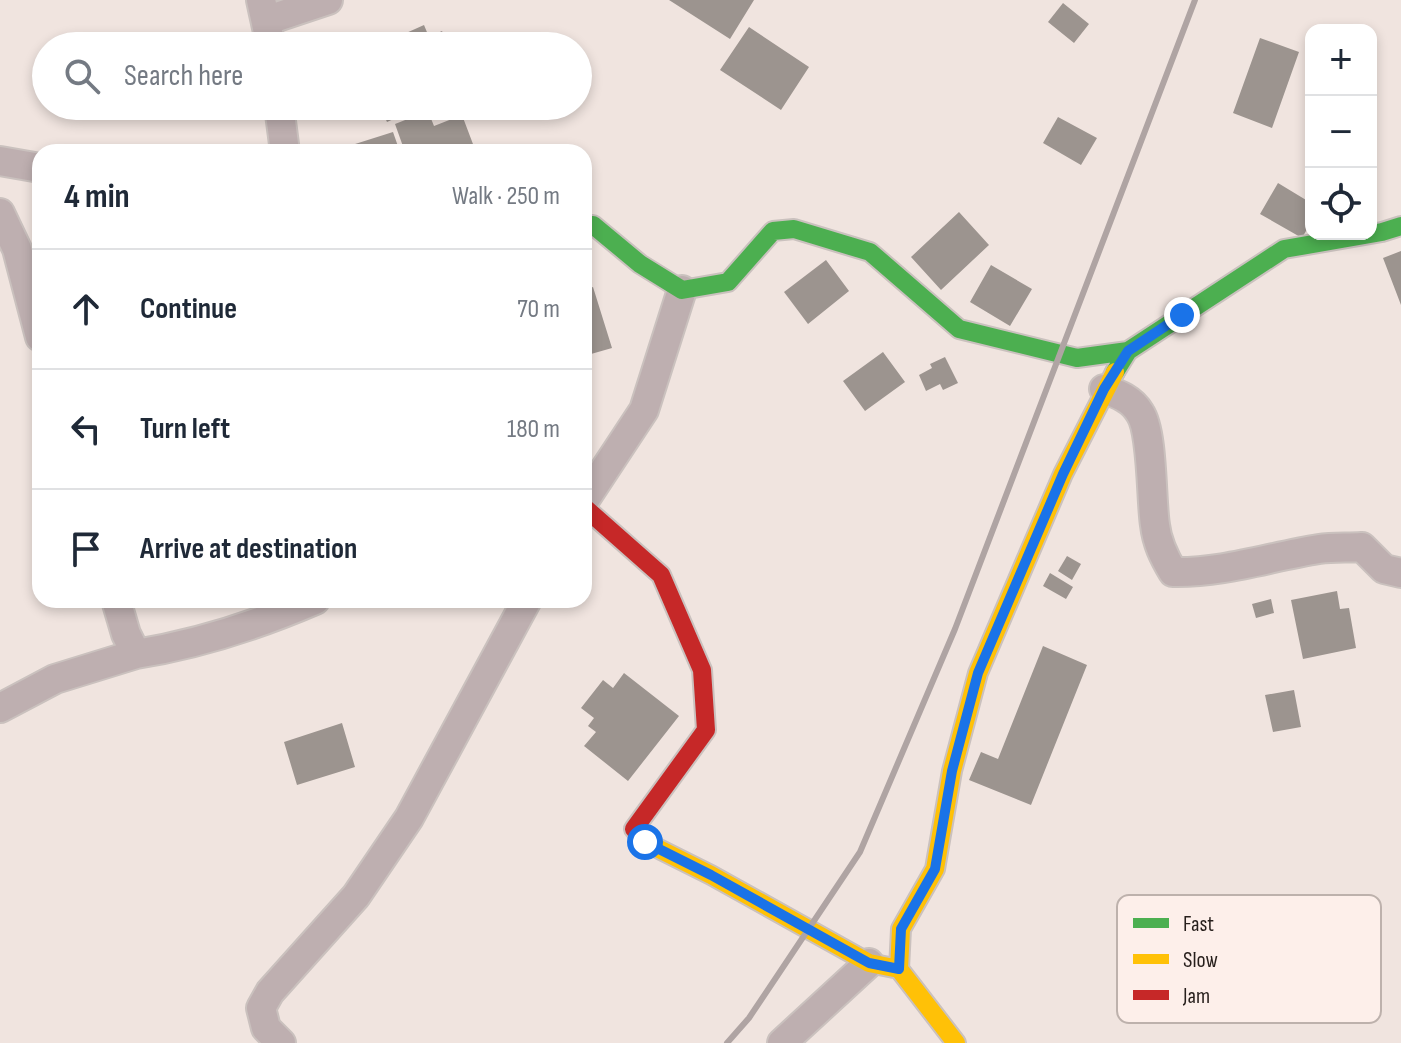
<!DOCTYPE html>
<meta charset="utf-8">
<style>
:root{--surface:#fff;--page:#f2f2f3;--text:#1f2937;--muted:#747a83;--line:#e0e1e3}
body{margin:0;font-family:"Sofia Sans Condensed",sans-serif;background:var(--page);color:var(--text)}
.controls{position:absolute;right:24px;top:24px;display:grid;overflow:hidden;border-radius:16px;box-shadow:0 4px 12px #0003}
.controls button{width:72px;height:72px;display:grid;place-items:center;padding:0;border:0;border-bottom:2px solid var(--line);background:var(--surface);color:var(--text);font:40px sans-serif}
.stop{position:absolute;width:24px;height:24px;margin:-18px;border:6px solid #1a73e8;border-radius:50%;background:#fff}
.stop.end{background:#1a73e8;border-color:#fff;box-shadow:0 2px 8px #0008}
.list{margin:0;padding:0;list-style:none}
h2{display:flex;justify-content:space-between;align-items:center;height:104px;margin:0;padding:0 32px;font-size:34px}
h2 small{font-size:26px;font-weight:400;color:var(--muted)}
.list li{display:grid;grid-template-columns:52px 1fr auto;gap:24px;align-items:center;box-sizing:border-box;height:120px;padding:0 32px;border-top:2px solid var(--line)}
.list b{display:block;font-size:30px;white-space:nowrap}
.list em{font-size:26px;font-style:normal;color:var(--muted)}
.icon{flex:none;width:44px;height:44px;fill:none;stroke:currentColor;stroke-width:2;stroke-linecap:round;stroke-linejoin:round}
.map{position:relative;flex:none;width:1401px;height:1043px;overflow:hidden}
.search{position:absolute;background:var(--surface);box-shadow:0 4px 12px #0003;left:32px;top:32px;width:560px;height:88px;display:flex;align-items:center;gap:20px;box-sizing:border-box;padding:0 28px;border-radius:44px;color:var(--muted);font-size:30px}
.panel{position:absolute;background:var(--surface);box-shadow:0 4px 12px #0003;left:32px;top:144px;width:560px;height:464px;border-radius:24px}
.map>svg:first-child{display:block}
.building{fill:#9c948f}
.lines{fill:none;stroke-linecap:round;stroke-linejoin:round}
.street-casing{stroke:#cac1be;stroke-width:32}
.fast-casing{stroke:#cac1be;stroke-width:22}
.slow-casing{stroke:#cac1be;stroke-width:22}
.jam-casing{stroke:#cac1be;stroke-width:22}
.street{stroke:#beafb0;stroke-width:28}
.fast{stroke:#4caf50;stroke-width:18}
.slow{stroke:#ffc107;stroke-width:18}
.jam{stroke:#c62828;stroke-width:18}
.rail{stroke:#afa4a3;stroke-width:6}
.route{stroke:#1a73e8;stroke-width:10}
.key{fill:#fdefea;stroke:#bdb1ac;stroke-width:2}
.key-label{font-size:22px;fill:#271f1c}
</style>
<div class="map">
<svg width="1401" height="1043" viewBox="0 0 1401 1043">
<rect width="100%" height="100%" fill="#f0e4df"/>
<!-- building -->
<path class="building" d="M669,0H754L730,39Z
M1063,3L1089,24L1074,43L1048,22Z
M424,25L429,37L442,31L449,46H377Z
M749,27L809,67L781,110L720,70Z
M1260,38L1299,52L1272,128L1233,113Z
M380,106H422L387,122Z
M428,111L434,126L462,115L476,152H405L395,124Z
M1058,117L1097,138L1081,165L1043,143Z
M393,132L400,152H333V151Z
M1278,183L1311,203V222L1302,238L1260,214Z
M959,212L989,245L941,290L911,257Z
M1401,251V305L1383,258Z
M826,260L849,291L808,324L784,292Z
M991,265L1032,289L1010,326L970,302Z
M593,287L612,348L584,356V290Z
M883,352L905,382L865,411L843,381Z
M945,357L958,383L943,390L940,384L926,391L919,375L932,368L930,364Z
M1067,556L1081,564L1072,580L1058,571Z
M1050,573L1073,587L1066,599L1043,586Z
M1337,591L1340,609L1349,608L1356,648L1303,659L1291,600Z
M1271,599L1274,613L1256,618L1252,604Z
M1043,646L1087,665L1031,805L969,780L981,752L998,759Z
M624,673L679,716L628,781L584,746L596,732L588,726L594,718L581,708L603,680L613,688Z
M1294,690L1301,727L1273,732L1265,695Z
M342,723L355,767L297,785L284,742Z"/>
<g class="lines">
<defs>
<path id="street" d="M261,0L271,46
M268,20L328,0
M279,106L285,152
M0,161L40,168
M0,213L17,249L40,337
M1104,389C1118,394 1132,399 1140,413C1153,432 1151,500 1155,525C1157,543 1164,557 1173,572C1224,573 1269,557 1319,549C1333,547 1348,548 1362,547L1384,569L1401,573
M584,501L644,410L682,290
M116,600L126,634L136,654C199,644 257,625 315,600
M0,708L55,679L136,654
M281,1043L266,1028L261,1008L270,992L356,896L409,818L527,600
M782,1043L869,963"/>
<path id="fast" d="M584,225H593L640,264L682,290L728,282L773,231L794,229L870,252L959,329L1077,358L1128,351
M1115,372L1128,351L1284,249L1382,232L1401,226"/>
<path id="slow" d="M651,845L711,875L869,963L899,969L956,1043
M899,969L901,929L935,869L952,771L978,673L1063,474L1115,372"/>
<path id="jam" d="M584,507L661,575L702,670L706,730L634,829L651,845"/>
</defs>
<!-- street casing -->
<use href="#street" class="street-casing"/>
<!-- fast casing -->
<use href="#fast" class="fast-casing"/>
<!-- slow casing -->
<use href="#slow" class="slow-casing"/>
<!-- jam casing -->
<use href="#jam" class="jam-casing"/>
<!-- street -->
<use href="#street" class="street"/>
<!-- fast -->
<use href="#fast" class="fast"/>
<!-- slow -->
<use href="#slow" class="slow"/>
<!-- jam -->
<use href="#jam" class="jam"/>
<!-- rail -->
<path class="rail" d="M727,1043L749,1018L860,852L955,629L1195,0"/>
</g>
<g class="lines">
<!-- route -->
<path class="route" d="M645,842L711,875L869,963L899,969L901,929L935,869L952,771L978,673L1063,474L1104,389L1128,351L1182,315"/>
</g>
<!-- legend -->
<rect x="1117" y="895" width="264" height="128" rx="12" class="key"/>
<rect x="1133" y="918" width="36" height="10" fill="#4caf50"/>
<rect x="1133" y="954" width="36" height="10" fill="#ffc107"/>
<rect x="1133" y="990" width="36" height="10" fill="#c62828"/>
<g class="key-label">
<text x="1183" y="931">Fast</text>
<text x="1183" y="967">Slow</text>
<text x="1183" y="1003">Jam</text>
</g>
</svg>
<div class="controls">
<button>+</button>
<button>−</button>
<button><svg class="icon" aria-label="locate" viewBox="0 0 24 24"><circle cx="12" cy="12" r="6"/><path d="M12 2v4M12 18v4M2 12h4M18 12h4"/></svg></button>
</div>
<div class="stop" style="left:645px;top:842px"></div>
<div class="stop end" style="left:1182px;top:315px"></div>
<div class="search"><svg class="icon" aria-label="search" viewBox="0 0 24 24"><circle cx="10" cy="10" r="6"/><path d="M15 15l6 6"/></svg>Search here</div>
<section class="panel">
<h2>4 min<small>Walk · 250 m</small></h2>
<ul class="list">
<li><svg class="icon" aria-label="ahead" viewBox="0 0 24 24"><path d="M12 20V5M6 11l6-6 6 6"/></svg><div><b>Continue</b></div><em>70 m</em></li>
<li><svg class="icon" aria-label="left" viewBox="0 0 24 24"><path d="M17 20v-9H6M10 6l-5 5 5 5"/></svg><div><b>Turn left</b></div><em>180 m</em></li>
<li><svg class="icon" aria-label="arrive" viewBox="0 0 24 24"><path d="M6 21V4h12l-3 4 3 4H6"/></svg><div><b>Arrive at destination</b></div></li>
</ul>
</section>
</div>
